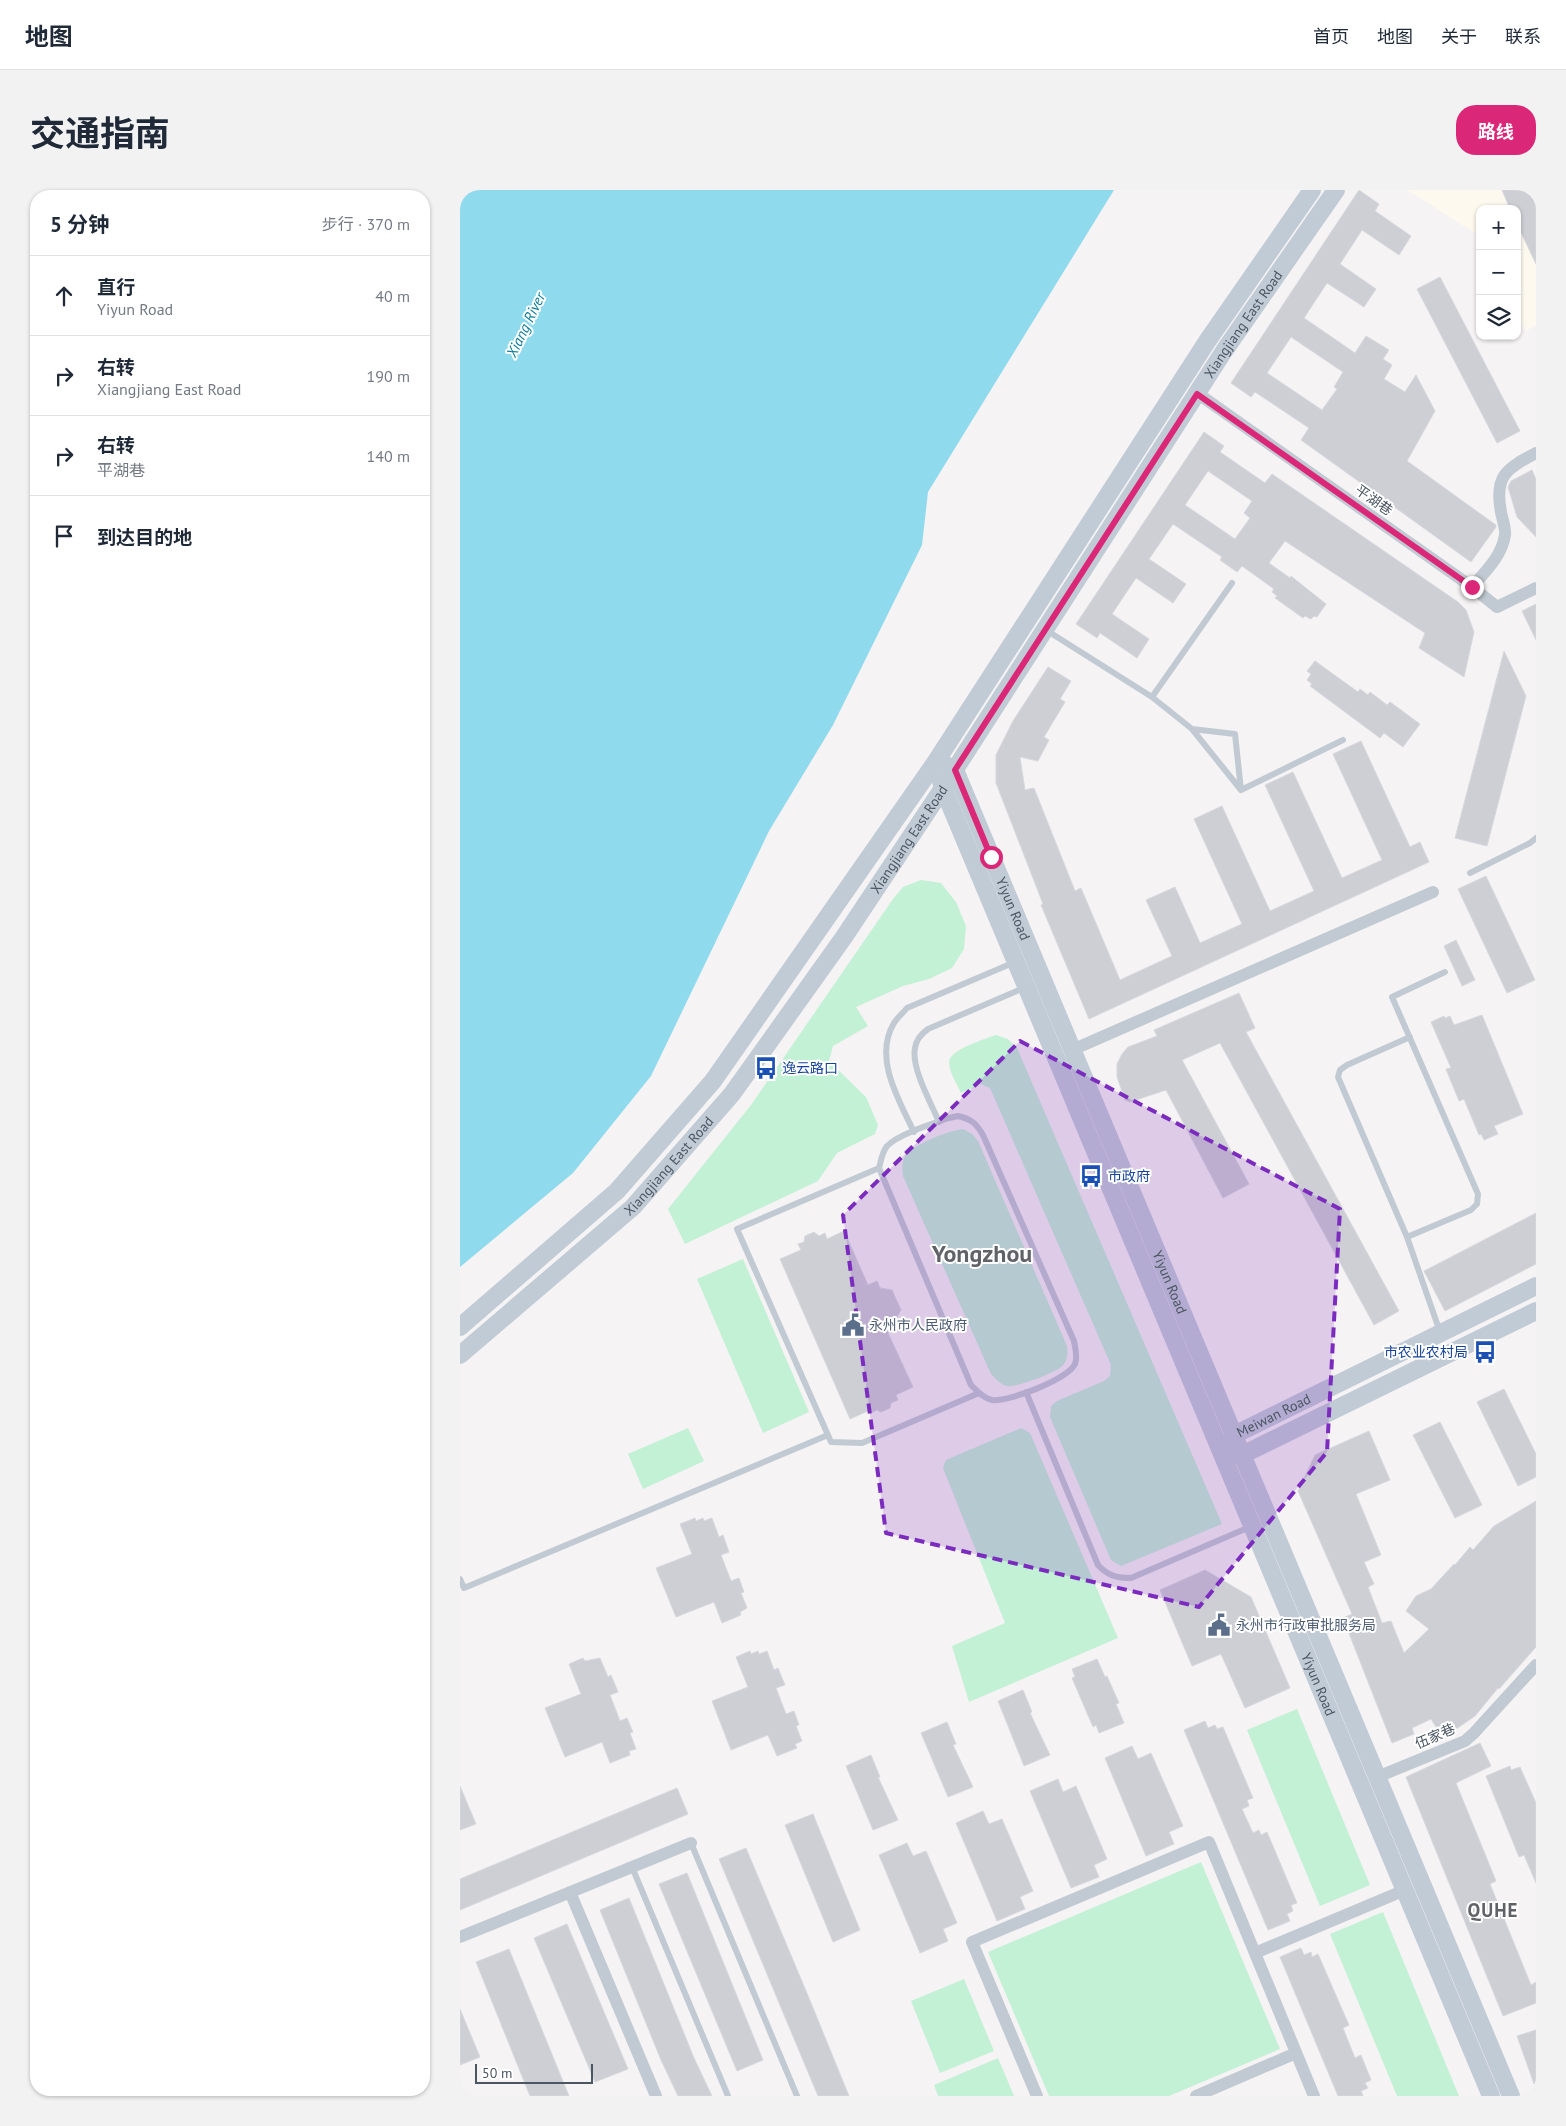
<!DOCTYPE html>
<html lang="zh">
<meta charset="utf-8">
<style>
:root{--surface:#fff;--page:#f2f2f3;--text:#1f2937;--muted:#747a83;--line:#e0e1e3;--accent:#db2777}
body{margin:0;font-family:"PT Sans","Noto Sans SC",sans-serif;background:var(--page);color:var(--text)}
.controls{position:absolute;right:15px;top:15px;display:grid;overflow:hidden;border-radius:10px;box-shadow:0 1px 4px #0004}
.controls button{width:45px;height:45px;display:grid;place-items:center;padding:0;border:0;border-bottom:1px solid var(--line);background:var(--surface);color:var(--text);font:25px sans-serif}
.scale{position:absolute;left:15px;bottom:12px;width:118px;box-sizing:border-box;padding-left:5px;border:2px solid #4a5661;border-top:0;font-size:14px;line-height:18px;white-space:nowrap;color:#4a5661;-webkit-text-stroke:4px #fff;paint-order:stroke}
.stop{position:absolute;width:15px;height:15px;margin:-11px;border:4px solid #db2777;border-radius:50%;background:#fff}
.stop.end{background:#db2777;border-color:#fff;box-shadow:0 1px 5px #0008}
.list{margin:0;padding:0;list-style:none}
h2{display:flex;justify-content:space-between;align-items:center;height:65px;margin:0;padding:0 20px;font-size:21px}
h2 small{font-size:16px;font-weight:400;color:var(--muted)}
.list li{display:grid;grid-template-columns:32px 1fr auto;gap:15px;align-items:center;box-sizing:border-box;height:80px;padding:0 20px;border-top:1px solid var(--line)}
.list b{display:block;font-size:19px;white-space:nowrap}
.list p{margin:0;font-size:16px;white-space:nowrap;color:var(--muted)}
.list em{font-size:16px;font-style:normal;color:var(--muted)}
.icon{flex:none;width:28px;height:28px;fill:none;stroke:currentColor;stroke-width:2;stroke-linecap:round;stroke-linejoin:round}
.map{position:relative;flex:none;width:1076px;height:1906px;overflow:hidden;border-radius:20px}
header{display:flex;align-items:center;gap:30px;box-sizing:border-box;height:70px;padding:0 25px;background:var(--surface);border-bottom:1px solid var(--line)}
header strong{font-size:24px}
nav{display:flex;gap:28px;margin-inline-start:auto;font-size:18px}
.intro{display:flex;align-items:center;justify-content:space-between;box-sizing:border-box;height:120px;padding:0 30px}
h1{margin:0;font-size:35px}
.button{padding:12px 22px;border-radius:20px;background:var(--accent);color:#fff;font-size:18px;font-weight:700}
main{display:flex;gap:30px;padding:0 30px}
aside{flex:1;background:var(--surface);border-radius:20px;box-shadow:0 1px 4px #0004}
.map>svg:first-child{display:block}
.commercial{fill:#fdf9ef}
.green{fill:#c3f1d5}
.water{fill:#90daee}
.building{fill:#cdcfd5;stroke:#d7d9de;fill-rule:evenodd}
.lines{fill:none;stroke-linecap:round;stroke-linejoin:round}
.lane{stroke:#c1cad2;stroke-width:6}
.street{stroke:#c1cad2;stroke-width:12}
.secondary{stroke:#c1cbd6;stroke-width:18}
.route{stroke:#db2777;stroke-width:6}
.marked{fill:#7b2cbf;fill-opacity:0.2;stroke:#7b2cbf;stroke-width:4;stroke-dasharray:10 6;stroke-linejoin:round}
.labels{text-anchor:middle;stroke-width:4;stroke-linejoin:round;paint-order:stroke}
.street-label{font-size:14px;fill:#4a5661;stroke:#fff}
.transit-label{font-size:14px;fill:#164399;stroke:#fff;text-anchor:start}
.service-label{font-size:14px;fill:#4e5e75;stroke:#fff;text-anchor:start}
.water-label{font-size:15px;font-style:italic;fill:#0c7c9b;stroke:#fff}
.district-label{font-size:19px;font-weight:bold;letter-spacing:1px;fill:#5f6368;stroke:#fff}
.town-label{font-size:24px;font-weight:bold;fill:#5f6368;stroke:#fff}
</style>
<header>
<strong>地图</strong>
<nav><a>首页</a><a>地图</a><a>关于</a><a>联系</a></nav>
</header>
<div class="intro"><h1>交通指南</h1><a class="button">路线</a></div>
<main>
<aside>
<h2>5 分钟<small>步行 · 370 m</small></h2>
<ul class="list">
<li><svg class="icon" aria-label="ahead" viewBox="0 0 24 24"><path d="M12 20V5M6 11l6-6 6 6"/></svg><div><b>直行</b><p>Yiyun Road</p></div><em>40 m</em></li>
<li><svg class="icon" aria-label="right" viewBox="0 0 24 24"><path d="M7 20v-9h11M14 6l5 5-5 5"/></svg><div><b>右转</b><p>Xiangjiang East Road</p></div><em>190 m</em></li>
<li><svg class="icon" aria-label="right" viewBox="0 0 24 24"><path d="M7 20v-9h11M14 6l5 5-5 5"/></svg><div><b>右转</b><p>平湖巷</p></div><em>140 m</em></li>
<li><svg class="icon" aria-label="arrive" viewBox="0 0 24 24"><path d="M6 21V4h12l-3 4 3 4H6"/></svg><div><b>到达目的地</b></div></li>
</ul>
</aside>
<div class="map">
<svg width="1076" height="1906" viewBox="0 0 1076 1906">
<rect width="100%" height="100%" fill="#f5f3f3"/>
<!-- commercial -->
<path class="commercial" d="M947,0H1076V136L1065,141L1057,126V19H1020V48L1018,45Z"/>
<!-- green -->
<path class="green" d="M461,690L481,693L496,712L506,736L504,759L492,778L469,789L443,796L396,817L408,836L373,856L369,871L406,907L418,935L415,944L377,963L358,991L225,1054L208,1019L291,915L433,709L443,697Z
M536,845L548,849L557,858L762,1334L661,1376L651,1370L590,1227L591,1216L597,1211L644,1191L650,1186L651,1175L530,898L521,894L501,903C497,894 489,882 489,872C489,860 525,849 536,845Z
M503,939L512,944L518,951L607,1156C608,1164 608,1172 600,1178C593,1183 556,1198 547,1196C541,1195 536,1189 531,1184L443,986C442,979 442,972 445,966C452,955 490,940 503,939Z
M283,1069L349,1222L303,1243L237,1089Z
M228,1238L244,1271L183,1299L168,1264Z
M561,1238L570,1243L658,1448L509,1512L492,1456L545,1433L483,1278L486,1270Z
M837,1519L910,1695L860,1716L787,1540Z
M741,1672L820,1859L709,1906H589L528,1762Z
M923,1722L999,1906H937L870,1744Z
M504,1789L534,1861L480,1883L451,1811Z
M538,1868L554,1906H478L474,1895Z"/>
<!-- water -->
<path class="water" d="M0,0H654L468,302L462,355L373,535L309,641L191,886L113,983L0,1077Z"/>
<!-- building -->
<path class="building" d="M899,0L919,14L915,21L951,46L939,65L902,40L880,74L916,99L904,117L867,93L844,128L895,163L906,146L929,160L923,169L932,175L924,189L945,202L956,185L975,221L947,271L1036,335V337L1011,372L841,250L849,238L795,202L791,207L771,193ZM831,147L883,182L874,197L877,199L862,220L807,183Z
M1042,0H1076V74L1057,34V19H1050Z
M980,87L1060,241L1037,253L957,99Z
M744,242L764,256L760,262L805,293L812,284L998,412L1006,420L1014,442L1004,487L959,458L965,443L825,351L809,373L830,388L831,386L866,414L857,427L854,426L851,429L845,426L843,428L815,408L817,406L812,402L814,399L782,376L777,382L760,370L762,367L713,334L689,369L726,394L713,413L676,388L652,424L689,449L677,468L640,443L637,448L616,434ZM748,281L792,311L784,323L790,328L775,349L725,315Z
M1072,280L1076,289V347L1057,327L1048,297L1051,291Z
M1076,414V450L1062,421Z
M1044,461L1066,506L1027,656L995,648Z
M855,471L898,502L900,499L908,505L910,502L927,515L930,512L960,534L943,557L924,543L920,548L850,496L852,494L847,490L851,484L847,481Z
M588,477L611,491L600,509L605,512L584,547L589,550L578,571L560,567L565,600L574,598L615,701L621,698L660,790L712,766L686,710L715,697L740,753L782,734L734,629L762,616L810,721L854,701L805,595L833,582L882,688L922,670L873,564L901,551L950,657L960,652L969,672L629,829L581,715L583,714L536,593V565L553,531Z
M1026,686L1075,790L1047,803L998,699Z
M996,750L1015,790L1002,796L984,756Z
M779,803L795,838L786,842L939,1121L914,1135L760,853L722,870L789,994L763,1008L706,900L670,912L665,910L657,887V874L662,864L668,857L697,846L694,840Z
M1022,825L1063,924L1034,936L1038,944L1024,950L1021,944L1019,945L1004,909L999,911L986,879L991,878L971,832L984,826L985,828L990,826L994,835Z
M1076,1023V1074L985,1121L964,1081Z
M384,1041L408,1095L417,1091L420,1098L432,1100L441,1120L434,1132L437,1139L428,1143L453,1197L436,1205L438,1210L431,1213L430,1218L421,1222L417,1220L411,1223L410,1220L390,1229L320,1069L341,1060L338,1054L344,1052L345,1046L354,1042L359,1046L365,1043L367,1049Z
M1044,1199L1076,1264V1287L1058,1296L1017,1212Z
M980,1232L1022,1315L995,1328L953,1245Z
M909,1241L930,1290L896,1304L921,1365L904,1372L914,1394L908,1397L922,1433L931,1431L944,1463L969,1439L946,1421L956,1406L971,1399L994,1374L995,1375L1010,1357L1013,1360L1034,1336L1076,1311V1457L1039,1499L1038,1498L1015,1526L983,1548L971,1529L952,1538L954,1544L932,1553L883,1428L892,1424L838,1301L855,1265Z
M235,1328L236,1331L243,1328L244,1331L252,1328L259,1347L263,1345L269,1362L261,1365L271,1391L279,1388L284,1402L281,1403L287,1418L280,1422L281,1425L262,1433L254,1412L216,1427L196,1378L232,1364L220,1334Z
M745,1380L791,1407L830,1498L785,1518L761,1464L732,1476L700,1400Z
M290,1461L291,1464L298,1461L299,1464L307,1461L314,1480L318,1478L325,1495L316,1498L326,1524L334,1521L339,1535L336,1536L342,1551L335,1554L337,1558L317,1566L308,1545L271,1560L252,1511L288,1497L276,1467Z
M123,1468L125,1471L140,1468L148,1487L151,1485L158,1502L150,1505L160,1531L167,1528L173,1542L170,1543L176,1559L169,1561L170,1565L150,1573L142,1552L105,1567L85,1518L121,1504L109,1474Z
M637,1469L645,1487L647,1486L659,1513L656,1514L664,1533L639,1543L636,1535L633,1537L612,1488L615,1487L612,1479Z
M563,1500L572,1522L570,1523L590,1565L564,1576L538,1511Z
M745,1531L748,1538L755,1535L757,1539L763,1537L793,1608L787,1610L789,1616L782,1619L793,1643L799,1640L801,1645L807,1642L837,1713L831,1715L833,1721L827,1724L830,1731L808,1740L724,1540Z
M487,1532L496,1554L493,1555L513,1597L488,1607L461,1543Z
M1020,1553L1031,1576L996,1593L1036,1691L1030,1694L1071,1795L1076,1792V1813L1043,1826L946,1587Z
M672,1556L678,1569L691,1563L723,1636L709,1642L714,1654L686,1666L645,1568Z
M411,1565L420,1587H418L438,1630L413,1640L386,1576Z
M1050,1576L1051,1580L1060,1577L1076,1613V1693L1064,1665L1059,1667L1026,1586Z
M598,1589L603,1602L616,1596L647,1669L634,1675L639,1687L611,1698L570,1601Z
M0,1596L16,1634L0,1640Z
M217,1598L228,1624L0,1720V1689Z
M523,1621L529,1634L542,1629L573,1701L560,1707L565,1719L537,1731L496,1633Z
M353,1624L400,1740L373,1752L325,1635Z
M447,1653L453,1666L466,1661L497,1733L483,1739L488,1751L460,1763L419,1665Z
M286,1658L349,1808L389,1906H358L327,1832L259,1669Z
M227,1683L303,1870L277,1881L199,1694Z
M169,1708L234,1868L252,1906H218L201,1870L140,1720Z
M107,1734L168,1879L135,1892L74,1748Z
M841,1758L844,1765L851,1762L852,1767L858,1764L878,1810L889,1835L883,1838L895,1868L901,1865L911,1890L905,1893L908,1898L901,1901L903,1906H878L820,1767Z
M49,1759L109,1906H70L16,1772Z
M0,1819L20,1867L0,1875Z
M1076,1840V1894H1074L1057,1846Z"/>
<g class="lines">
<!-- lane -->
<path class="lane" d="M586,440L692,507L772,393
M692,507L732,539L775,544L781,600L883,550
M732,539L781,600
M1010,683L1070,653L1076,648
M950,847L887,875L880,880L878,887L947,1047L980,1142
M498,926C511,929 516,933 523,945L614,1151C615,1158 618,1166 615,1174C608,1189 549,1212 532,1210C523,1208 517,1201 511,1195L419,978C421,971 422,962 427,956C439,944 472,934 489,928Z
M479,932C471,913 451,878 455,858C456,850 461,844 468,839L566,797
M454,942C439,910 413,868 434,833C437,828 443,823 447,818L555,772
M419,978L277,1039L371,1252L402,1253L519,1203
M947,1047L1011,1020L1017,1014L1018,1004L932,807L985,782
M566,1202L638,1375C648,1386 657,1388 671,1388L792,1336
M0,1389L4,1398L368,1245
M231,1653L337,1906
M172,1677L268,1906"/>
<!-- street -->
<path class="street" d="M737,203L1012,397L1037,417L1076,398
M1012,397C1025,382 1042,366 1045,345C1046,338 1042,329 1041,322C1034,286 1046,279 1076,263
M612,860L973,702
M917,1587L1005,1551L1014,1543L1076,1475
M110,1702L196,1906
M0,1747L231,1653
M795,1763L945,1700
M577,1906L512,1752L749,1652L854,1906
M736,1906L836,1863"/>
<!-- secondary -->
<g class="secondary">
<path id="s1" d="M477,570L495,580L1051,1906"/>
<path id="s2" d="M481,591L483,598L1031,1906"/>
<path d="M0,1137L157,1001L253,891L477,570L748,150L852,0"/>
<path id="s3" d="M0,1165L173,1017L272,904L384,747L483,598L764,161L876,0"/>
<path id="s4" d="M768,1254L774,1245L1076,1096"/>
<path d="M770,1263L782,1265L1076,1121"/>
</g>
</g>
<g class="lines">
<!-- route -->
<path class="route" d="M531,667L495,580L737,204L1012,397"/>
</g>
<!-- marked area -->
<path class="marked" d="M560,851L880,1019L867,1262L739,1417L426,1343L383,1025Z"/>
<!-- icons -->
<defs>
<symbol id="bus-bare" viewBox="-9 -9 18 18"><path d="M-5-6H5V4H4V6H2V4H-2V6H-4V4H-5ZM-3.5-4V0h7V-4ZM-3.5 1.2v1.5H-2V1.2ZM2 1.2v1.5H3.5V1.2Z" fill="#1a4fb4" stroke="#fff" stroke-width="2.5" paint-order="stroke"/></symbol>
<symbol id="civic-bare" viewBox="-9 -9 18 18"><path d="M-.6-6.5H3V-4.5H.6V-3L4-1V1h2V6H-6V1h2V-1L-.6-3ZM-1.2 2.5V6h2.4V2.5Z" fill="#5c6f8a" stroke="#fff" stroke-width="2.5" paint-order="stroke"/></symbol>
</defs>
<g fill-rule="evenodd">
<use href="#bus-bare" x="290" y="862" width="32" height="32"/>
<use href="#bus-bare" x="615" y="970" width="32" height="32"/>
<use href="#civic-bare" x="377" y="1119" width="32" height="32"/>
<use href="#bus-bare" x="1009" y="1146" width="32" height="32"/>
<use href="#civic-bare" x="743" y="1419" width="32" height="32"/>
</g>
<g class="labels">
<!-- street labels -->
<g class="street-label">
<text dy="5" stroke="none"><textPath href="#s3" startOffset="1302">Xiangjiang East Road</textPath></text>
<text transform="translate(914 310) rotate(35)" y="5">平湖巷</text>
<text dy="5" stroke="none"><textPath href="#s3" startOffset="688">Xiangjiang East Road</textPath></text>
<text dy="5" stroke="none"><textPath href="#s1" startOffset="171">Yiyun Road</textPath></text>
<text dy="5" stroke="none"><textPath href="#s3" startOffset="282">Xiangjiang East Road</textPath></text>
<text dy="5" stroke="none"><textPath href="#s1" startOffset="576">Yiyun Road</textPath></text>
<text dy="5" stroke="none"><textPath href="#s4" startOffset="55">Meiwan Road</textPath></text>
<text dy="5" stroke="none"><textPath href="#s2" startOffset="979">Yiyun Road</textPath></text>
<text transform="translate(975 1546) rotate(-24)" y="5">伍家巷</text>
</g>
<!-- transit labels -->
<g class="transit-label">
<text x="322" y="883">逸云路口</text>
<text x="648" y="991">市政府</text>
<text x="1008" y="1167" text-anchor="end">市农业农村局</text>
</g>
<!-- service labels -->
<g class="service-label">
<text x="409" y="1140">永州市人民政府</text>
<text x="776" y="1440">永州市行政审批服务局</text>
</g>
<!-- water labels -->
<g class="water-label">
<text transform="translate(66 135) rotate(-64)" y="5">Xiang River</text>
</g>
<!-- district labels -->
<g class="district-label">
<text x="1033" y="1727">QUHE</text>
</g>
<!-- town labels -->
<g class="town-label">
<text x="522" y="1072">Yongzhou</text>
</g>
</g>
</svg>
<div class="controls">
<button>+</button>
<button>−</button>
<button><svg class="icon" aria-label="layers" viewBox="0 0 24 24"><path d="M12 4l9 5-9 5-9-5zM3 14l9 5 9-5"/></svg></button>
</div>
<div class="scale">50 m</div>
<div class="stop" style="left:531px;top:667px"></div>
<div class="stop end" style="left:1012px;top:397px"></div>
</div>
</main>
